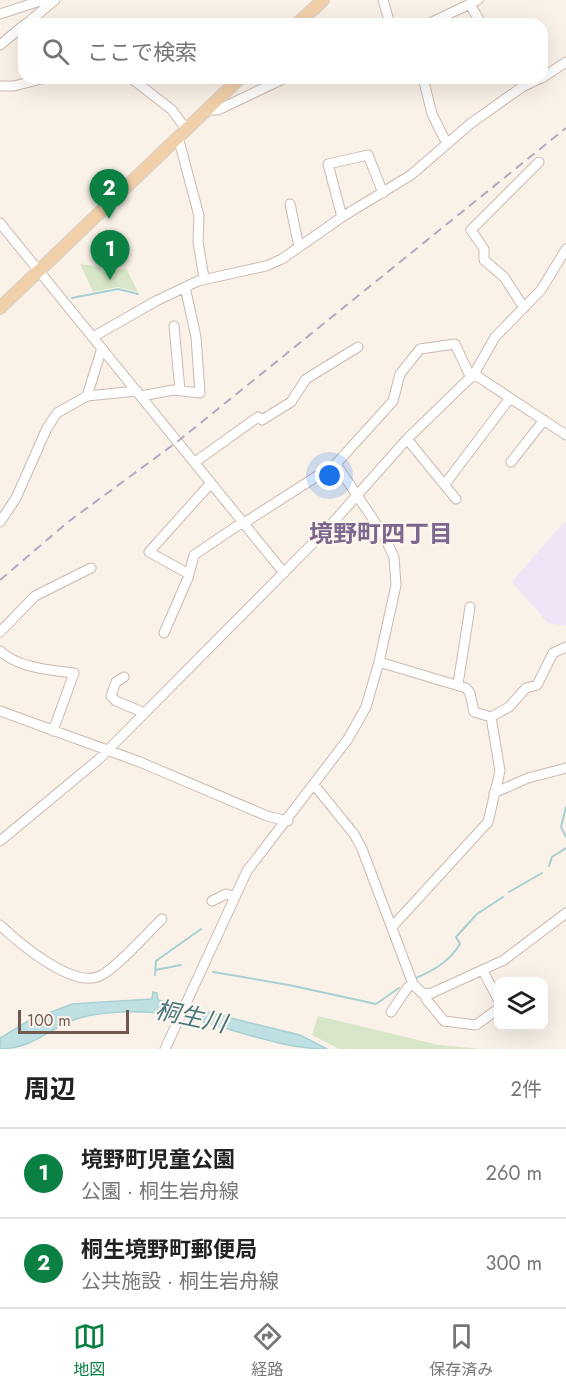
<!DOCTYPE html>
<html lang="ja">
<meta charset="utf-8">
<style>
:root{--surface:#fff;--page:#f6f6f6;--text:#222;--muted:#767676;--line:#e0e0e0;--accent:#0b8043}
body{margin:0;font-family:Jost,"Noto Sans JP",sans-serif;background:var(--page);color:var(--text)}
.controls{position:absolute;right:18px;bottom:18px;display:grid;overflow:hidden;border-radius:12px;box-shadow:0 6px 24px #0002}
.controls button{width:54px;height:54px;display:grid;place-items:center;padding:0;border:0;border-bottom:2px solid var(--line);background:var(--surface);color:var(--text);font:30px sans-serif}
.scale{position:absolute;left:18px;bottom:15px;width:111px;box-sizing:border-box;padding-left:6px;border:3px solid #72584f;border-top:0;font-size:16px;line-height:21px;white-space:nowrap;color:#72584f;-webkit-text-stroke:4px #fdf6ef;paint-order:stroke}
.you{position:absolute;left:330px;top:476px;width:21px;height:21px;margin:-15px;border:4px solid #fff;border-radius:50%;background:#1a73e8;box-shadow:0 0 0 9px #1a73e833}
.badge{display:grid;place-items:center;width:39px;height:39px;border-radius:50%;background:var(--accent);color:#fff;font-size:20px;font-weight:700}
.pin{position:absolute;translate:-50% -50px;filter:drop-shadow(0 2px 3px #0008)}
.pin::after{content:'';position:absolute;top:32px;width:21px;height:18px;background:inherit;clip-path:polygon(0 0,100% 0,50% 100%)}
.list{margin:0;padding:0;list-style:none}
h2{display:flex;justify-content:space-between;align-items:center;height:78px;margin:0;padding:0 24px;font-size:26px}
h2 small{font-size:20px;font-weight:400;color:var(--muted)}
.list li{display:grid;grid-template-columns:39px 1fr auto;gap:18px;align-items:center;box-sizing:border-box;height:90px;padding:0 24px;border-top:2px solid var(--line)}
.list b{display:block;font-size:22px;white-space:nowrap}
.list p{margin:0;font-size:20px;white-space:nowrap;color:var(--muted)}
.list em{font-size:20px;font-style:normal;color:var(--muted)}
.icon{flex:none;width:33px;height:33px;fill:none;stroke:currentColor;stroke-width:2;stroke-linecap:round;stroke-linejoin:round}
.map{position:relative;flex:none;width:566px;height:1049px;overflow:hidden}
.search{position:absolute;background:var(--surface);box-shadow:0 6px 24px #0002;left:18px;right:18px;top:18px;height:66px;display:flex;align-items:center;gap:15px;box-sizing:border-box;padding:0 21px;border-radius:18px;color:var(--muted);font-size:22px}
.sheet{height:258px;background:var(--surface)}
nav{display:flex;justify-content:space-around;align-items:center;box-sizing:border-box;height:84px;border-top:2px solid var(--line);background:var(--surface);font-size:16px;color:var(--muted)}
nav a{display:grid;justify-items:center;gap:3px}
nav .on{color:var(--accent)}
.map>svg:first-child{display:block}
.education{fill:#efe5f7}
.green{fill:#d7e6c8}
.water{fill:#bfe0e2;stroke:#a6d0d2;stroke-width:1.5}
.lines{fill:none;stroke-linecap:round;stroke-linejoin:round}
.stream{stroke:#a6d0d2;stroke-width:2}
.minor-casing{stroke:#cbb9b0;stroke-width:11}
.major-casing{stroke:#d8d0ce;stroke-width:14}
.minor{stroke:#fff;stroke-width:9}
.major{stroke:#f1d0a9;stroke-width:12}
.rail{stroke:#b4a8c3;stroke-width:2;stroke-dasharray:9 6;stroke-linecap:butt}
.labels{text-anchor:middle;stroke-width:4.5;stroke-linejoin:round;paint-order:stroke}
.neighbourhood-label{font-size:24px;font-weight:bold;fill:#7d678d;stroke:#fdf6ef}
.water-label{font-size:24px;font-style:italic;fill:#47777b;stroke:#fdf6ef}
</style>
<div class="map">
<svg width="566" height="1049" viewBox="0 0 566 1049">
<rect width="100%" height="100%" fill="#faf2e9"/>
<!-- education -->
<path class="education" d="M564,522L566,523V626L548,623L512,582Z"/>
<!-- green -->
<path class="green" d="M80,264L108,268L113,272L126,268L138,292L118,287L93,292Z
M318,1016L439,1045L482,1049H339L312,1035Z"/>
<!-- water -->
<path class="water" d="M153,992L157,993L158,1000L300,1035L327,1049C265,1049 206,1014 144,1012C123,1011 90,1013 71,1021C45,1032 30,1049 0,1049V1038L30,1020L72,1004L152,999Z"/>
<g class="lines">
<!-- stream -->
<path class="stream" d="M72,298L118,289L138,294
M566,807L561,827L566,837
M549,866L552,857L566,848
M509,892L542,873
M155,970L181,965
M213,972L289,985L376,1004L399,988
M155,975L156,961L201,929
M416,978C434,970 449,962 460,944L456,937L477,914L503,897"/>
<defs>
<path id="minor" d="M383,0L390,24
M470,5L482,24
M0,14L43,0
M26,24L55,0
M428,24L478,0
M0,45L24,25
M131,78L172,110L186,129
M423,78L432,114L447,144
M542,78L566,62
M0,86H14L45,78
M206,110H218L285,78
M178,137L199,216L198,242L204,278
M290,204L299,247
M342,217L328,164L368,155L383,193
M0,223L284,573
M524,308L504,277L484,260V249L471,230L539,162
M174,326L180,390
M93,337L156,301L198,281L266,266L282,259L342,217L411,175L470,124L522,87L541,78
M474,374L566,435
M87,396L102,348
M141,396L173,390L200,393L196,337L185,287
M407,439L456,499
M195,462L258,417L262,420L291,402L306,379L358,347
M511,462L544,420
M445,484L510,398
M0,522L16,498L47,428L57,413L87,396L137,391
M244,523L336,464L393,401L400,374L420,349L455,344L471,378
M189,574L149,552L211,483
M0,632L35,596L91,568
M164,633L188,578L194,555L243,522
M0,651C19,668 49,670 74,673L53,731
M379,662L466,688L470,693L474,712L491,717L509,707L526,688L537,685L553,653L566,647
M124,677L116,682L111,696L116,701L145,713
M458,684L470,607
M0,711L140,762L267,816L288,821
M315,786L354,834L362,849L413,984L423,994L432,993L504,960L566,913
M494,793L528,778L566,768
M0,841L99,759L328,528L407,439L474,374L495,337L541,290L566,249
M212,901L226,894L235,897
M0,925C19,943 73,989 100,976C117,968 147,933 162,919
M392,927L488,822L500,771L491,717
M483,971L498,999
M426,995V999L444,1021L476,1025L498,1009
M391,1012L408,987L413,984
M165,1049L247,871L348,739L366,707L379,662L396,585L394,557L383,534L336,464"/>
<path id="major" d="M297,24L323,0
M0,308L240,78"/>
</defs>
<!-- minor casing -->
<use href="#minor" class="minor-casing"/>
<!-- major casing -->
<use href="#major" class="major-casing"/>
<!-- minor -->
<use href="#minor" class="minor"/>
<!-- major -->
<use href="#major" class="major"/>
<!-- rail -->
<path class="rail" d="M0,580L68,522L177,442L566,128"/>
</g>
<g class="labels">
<!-- neighbourhood labels -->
<g class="neighbourhood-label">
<text x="381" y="542">境野町四丁目</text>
</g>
<!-- water labels -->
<g class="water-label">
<text transform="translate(191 1017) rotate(12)" y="8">桐生川</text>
</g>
</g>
</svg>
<div class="controls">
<button><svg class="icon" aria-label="layers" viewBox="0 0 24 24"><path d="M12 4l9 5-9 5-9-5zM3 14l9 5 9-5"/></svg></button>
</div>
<div class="scale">100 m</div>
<div class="you"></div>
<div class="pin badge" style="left:110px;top:280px">1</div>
<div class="pin badge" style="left:109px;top:219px">2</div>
<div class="search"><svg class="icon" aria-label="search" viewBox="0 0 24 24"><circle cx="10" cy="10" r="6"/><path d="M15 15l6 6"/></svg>ここで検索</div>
</div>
<section class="sheet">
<h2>周辺<small>2件</small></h2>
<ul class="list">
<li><span class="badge">1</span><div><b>境野町児童公園</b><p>公園 · 桐生岩舟線</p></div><em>260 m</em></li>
<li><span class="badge">2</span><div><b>桐生境野町郵便局</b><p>公共施設 · 桐生岩舟線</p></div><em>300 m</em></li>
</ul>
</section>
<nav>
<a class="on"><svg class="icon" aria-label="map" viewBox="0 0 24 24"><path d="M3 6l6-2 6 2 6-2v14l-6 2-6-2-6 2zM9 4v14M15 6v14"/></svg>地図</a>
<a><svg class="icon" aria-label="directions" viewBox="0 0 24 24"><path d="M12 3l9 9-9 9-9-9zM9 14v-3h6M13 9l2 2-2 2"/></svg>経路</a>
<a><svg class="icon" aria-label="saved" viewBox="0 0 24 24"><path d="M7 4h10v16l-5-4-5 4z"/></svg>保存済み</a>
</nav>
